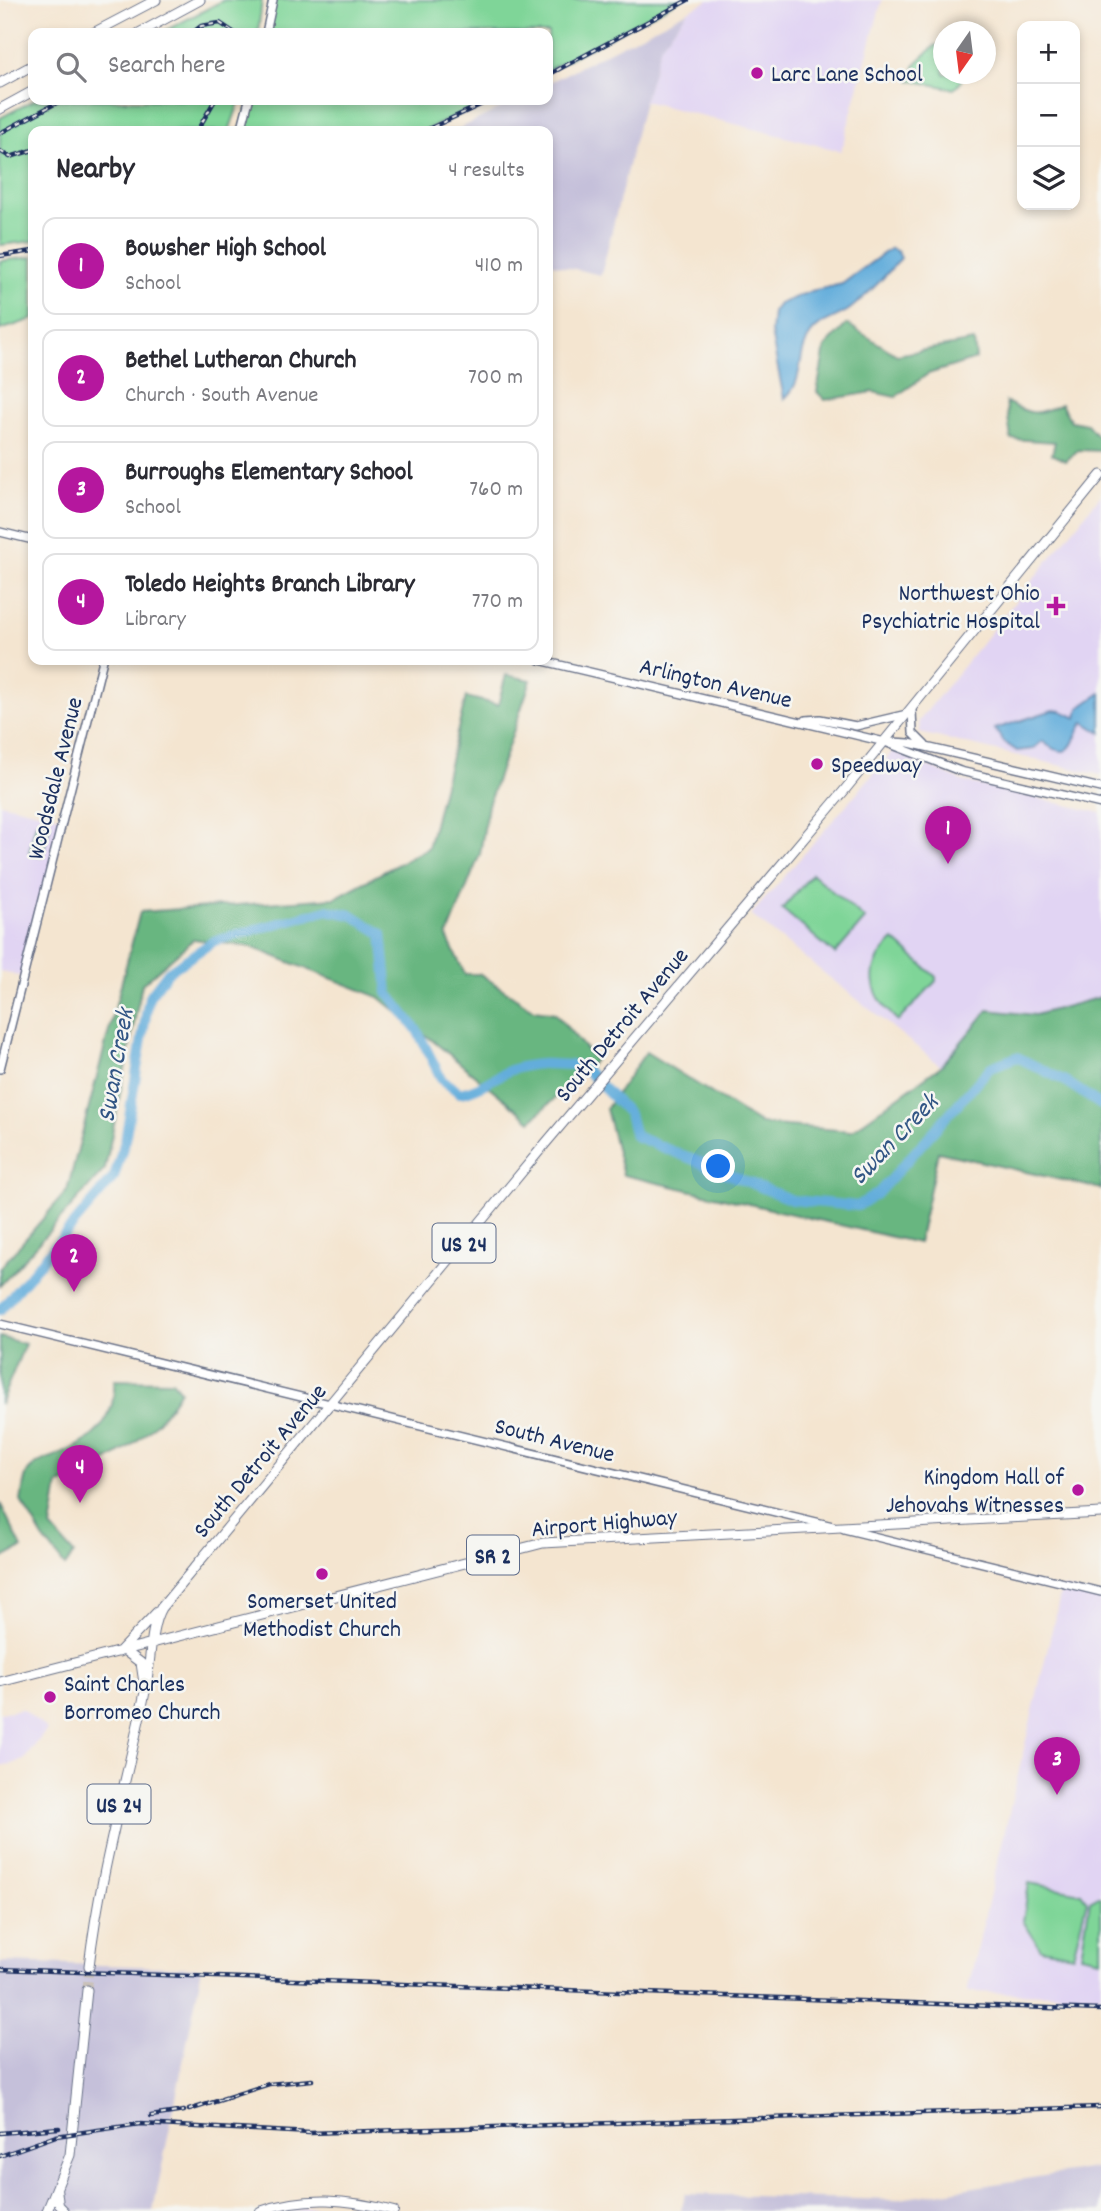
<!DOCTYPE html>
<meta charset="utf-8">
<style>
:root{--surface:#fff;--page:#f7f7f7;--text:#2b2b33;--muted:#7c7c81;--line:#e1e1e2;--accent:#b5179e}
body{margin:0;font-family:Dekko,sans-serif;background:var(--page);color:var(--text)}
.controls{position:absolute;right:21px;top:21px;display:grid;overflow:hidden;border-radius:14px;box-shadow:0 4px 10px #0003}
.controls button{width:63px;height:63px;display:grid;place-items:center;padding:0;border:0;border-bottom:2px solid var(--line);background:var(--surface);color:var(--text);font:35px sans-serif}
.compass{position:absolute;left:933px;top:21px;width:63px;height:63px;border-radius:50%;background:var(--surface);box-shadow:0 4px 10px #0003;rotate:194deg}
.you{position:absolute;left:719px;top:1167px;width:24px;height:24px;margin:-18px;border:5px solid #fff;border-radius:50%;background:#1a73e8;box-shadow:0 0 0 10px #1a73e833}
.badge{display:grid;place-items:center;width:46px;height:46px;border-radius:50%;background:var(--accent);color:#fff;font-size:23px;font-weight:700}
.pin{position:absolute;translate:-50% -58px;filter:drop-shadow(0 2px 4px #0008)}
.pin::after{content:'';position:absolute;top:37px;width:24px;height:21px;background:inherit;clip-path:polygon(0 0,100% 0,50% 100%)}
.list{margin:0;padding:0;list-style:none}
h2{display:flex;justify-content:space-between;align-items:center;height:91px;margin:0;padding:0 28px;font-size:30px}
h2 small{font-size:23px;font-weight:400;color:var(--muted)}
.list li{display:grid;grid-template-columns:46px 1fr auto;gap:21px;align-items:center;box-sizing:border-box;height:98px;margin:0 14px 14px;padding:0 14px;border:2px solid var(--line);border-radius:14px}
.list b{display:block;font-size:26px;white-space:nowrap}
.list p{margin:0;font-size:23px;white-space:nowrap;color:var(--muted)}
.list em{font-size:23px;font-style:normal;color:var(--muted)}
.icon{flex:none;width:38px;height:38px;fill:none;stroke:currentColor;stroke-width:2;stroke-linecap:round;stroke-linejoin:round}
.map{position:relative;flex:none;width:1101px;height:2211px;overflow:hidden}
.search{position:absolute;background:var(--surface);box-shadow:0 4px 10px #0003;left:28px;top:28px;width:525px;height:77px;display:flex;align-items:center;gap:18px;box-sizing:border-box;padding:0 24px;border-radius:14px;color:var(--muted);font-size:26px}
.panel{position:absolute;background:var(--surface);box-shadow:0 4px 10px #0003;left:28px;top:126px;width:525px;height:539px;border-radius:14px}
.map>svg:first-child{display:block}
.built{fill:#e1d4f3}
.industrial{fill:#c5c0da}
.green{fill:#7fd598;stroke:#4d827b;stroke-width:2}
.forest{fill:#67b680;stroke:#41726f;stroke-width:2}
.water{fill:#63addb;stroke:#3f6e9c;stroke-width:2}
.lines{fill:none;stroke-linecap:round;stroke-linejoin:round}
.river{stroke:#63addb;stroke-width:10}
.primary-tunnel{stroke:#c9c1b9;stroke-width:9;stroke-dasharray:9 4.5;stroke-linecap:butt}
.tertiary-casing{stroke:#676f86;stroke-width:10}
.secondary-casing{stroke:#676f86;stroke-width:10}
.primary-casing{stroke:#676f86;stroke-width:11}
.trunk-casing{stroke:#676f86;stroke-width:11}
.tertiary{stroke:#fff;stroke-width:7}
.secondary{stroke:#fff;stroke-width:8}
.primary{stroke:#fff;stroke-width:9}
.trunk{stroke:#fff;stroke-width:9}
.rail-casing{stroke:#1b2f5e;stroke-width:4.5}
.rail{stroke:#f6f6f2;stroke-width:2;stroke-dasharray:5;stroke-linecap:butt}
.poi-dot{fill:#b5179e;stroke:#f6f6f2;stroke-width:2.5}
.labels{text-anchor:middle;stroke-width:5;stroke-linejoin:round;paint-order:stroke}
.shield{fill:#f6f6f2;stroke:#5d6b8a;stroke-width:2}
.shield-label{font-size:23px;font-weight:bold;fill:#1b2f5e}
.poi-label{font-size:24px;fill:#1b2f5e;stroke:#f6f6f2;text-anchor:start}
.street-label{font-size:24px;fill:#1b2f5e;stroke:#f6f6f2}
.water-label{font-size:26px;font-style:italic;fill:#315584;stroke:#f6f6f2}
</style>
<div class="map">
<svg width="1101" height="2211" viewBox="0 0 1101 2211">
<rect width="100%" height="100%" fill="#f6f6f2"/>
<filter id="ink" filterUnits="userSpaceOnUse"><feTurbulence type="fractalNoise" baseFrequency=".0143" numOctaves="2"/><feDisplacementMap in="SourceGraphic" scale="14" xChannelSelector="R" yChannelSelector="G"/><feConvolveMatrix kernelMatrix="1 2 1 2 8 2 1 2 1" color-interpolation-filters="sRGB"/></filter>
<filter id="wash" filterUnits="userSpaceOnUse"><feTurbulence type="fractalNoise" baseFrequency=".00686" numOctaves="4" result="noise"/><feDisplacementMap in="SourceGraphic" scale="28" xChannelSelector="R" yChannelSelector="G"/><feGaussianBlur stdDeviation="1.57" result="paint"/><feColorMatrix in="noise" values="0 0 0 0 0 0 0 0 0 0 0 0 0 0 0 0 0 1.4 0 .05"/><feComposite in="paint" operator="in"/></filter>
<g filter="url(#wash)">
<rect width="100%" height="100%" fill="#f4e5d0"/>
<!-- built -->
<path class="built" d="M709,0H882L841,151L644,101L661,45L688,11Z
M1101,495V775L920,733L919,721Z
M893,751L962,781L1101,813V997L1035,1015L988,1010L941,1066L751,915Z
M0,803L64,818L23,977L0,971Z
M1062,1587L1101,1598V1995L967,1992Z
M22,1709L47,1729L24,1760L0,1767V1713Z
M329,2207L363,2211H288L305,2208Z"/>
<!-- industrial -->
<path class="industrial" d="M688,11L661,45L644,101L601,275L548,263V131H455L516,100H548V83Z
M0,1962L202,1968L153,2211H0Z
M1101,2167V2211H681L685,2194L893,2200Z"/>
<!-- green -->
<path class="green" d="M224,0H262L258,33H161Z
M273,0H679L548,70V33H266Z
M936,45L943,48L944,74H963L960,83L954,89L910,80L917,62Z
M34,100H240L229,131H33V241L0,245V118Z
M249,100H491L424,131H241Z
M33,257V319L0,330V261Z
M36,823L50,825L42,856L29,853Z
M812,874L865,919L835,954L782,909Z
M894,940L936,977V981L898,1021C870,995 862,969 894,940Z
M1029,1883L1081,1893L1087,1901L1073,1955L1041,1949L1023,1921Z
M1099,1896H1101V1959L1081,1955L1090,1901Z"/>
<!-- forest -->
<path class="forest" d="M847,324L897,355L974,341L976,359L928,374L895,397L873,392L825,400L817,392L825,347Z
M1006,402C1031,415 1036,416 1061,404L1071,421L1087,424L1101,440V451L1078,450L1066,461L1052,454L1055,442L1011,439Z
M506,675L531,680L488,805L480,854L447,937L465,974H480L534,1010L555,1013L595,1060L531,1121L379,997L251,947L194,939L142,984L105,1169L0,1286V1268L67,1191L140,912L335,898L428,848L466,697L498,705Z
M1101,997V1189L938,1152L918,1243L623,1175L606,1109L646,1052L761,1124L851,1131L941,1066L988,1010L1035,1015Z
M0,1337L25,1344L0,1404Z
M114,1380L172,1381L180,1390C151,1442 110,1460 58,1485L51,1528L74,1554L65,1566L43,1538L21,1501C23,1492 23,1477 29,1470C39,1460 51,1458 63,1453C96,1440 117,1416 114,1380Z
M0,1503L22,1548L0,1560Z"/>
<!-- water -->
<path class="water" d="M891,248L898,252L901,258C885,276 869,294 850,309C836,319 820,320 810,335C796,356 805,382 784,399L771,333L773,312L779,304L811,291L842,284Z
M1101,693V733L1084,722C1072,736 1074,767 1042,741L1033,749L1017,751L1004,742L995,729L1053,710L1062,711L1077,718L1079,708Z"/>
<g class="lines">
<!-- river -->
<path class="river" d="M0,1310L114,1177L125,1141L149,997L168,972L214,941L326,910L352,915L382,934L388,993L417,1030L442,1080L460,1093C480,1090 493,1077 511,1070C535,1061 557,1064 582,1066L629,1114L635,1136L792,1200L858,1206L878,1193L991,1067L1017,1057L1065,1081L1101,1105"/>
</g>
</g>
<g filter="url(#ink)">
<g class="lines">
<!-- primary-tunnel -->
<path class="primary-tunnel" d="M87,1990L89,1966"/>
<defs>
<path id="tertiary" d="M266,33L273,0
M241,131L249,100
M0,532L33,540
M539,660L885,742L960,771L1101,804
M912,710L913,733L925,745
M806,720L820,719L856,726L907,714
M892,742L909,743L1101,788
M0,1069L103,660
M0,1324L833,1526
M844,1529L1101,1592"/>
<path id="secondary" d="M57,2188L59,2205L65,2211
M260,2211C306,2195 348,2199 394,2211"/>
<path id="primary" d="M125,1651L141,1663L144,1683
M119,1652L157,1612
M0,1682L543,1543L1101,1513
M89,1966C100,1872 126,1784 145,1692C151,1668 149,1628 161,1608L545,1144L843,792L1101,475
M47,2211L70,2155L87,1990"/>
<path id="trunk" d="M93,33L156,0
M139,33L200,0
M0,83L33,65
M0,109L33,91"/>
</defs>
<!-- tertiary casing -->
<use href="#tertiary" class="tertiary-casing"/>
<!-- secondary casing -->
<use href="#secondary" class="secondary-casing"/>
<!-- primary casing -->
<use href="#primary" class="primary-casing"/>
<!-- trunk casing -->
<use href="#trunk" class="trunk-casing"/>
<!-- tertiary -->
<use href="#tertiary" class="tertiary"/>
<!-- secondary -->
<use href="#secondary" class="secondary"/>
<!-- primary -->
<use href="#primary" class="primary"/>
<!-- trunk -->
<use href="#trunk" class="trunk"/>
<defs>
<path id="rail" d="M192,33L201,26L220,23L235,33
M548,75L688,0
M197,131L215,100
M424,131L491,100
M0,133L62,100
M0,151L10,157L33,150
M0,256L33,251
M0,1969L1101,2010
M222,2099L269,2084L312,2080
M189,2110L230,2097
M151,2116L184,2111
M0,2133L59,2128
M0,2156L56,2136L140,2124L310,2133L1101,2107"/>
</defs>
<!-- rail casing -->
<use href="#rail" class="rail-casing"/>
<!-- rail -->
<use href="#rail" class="rail"/>
</g>
</g>
<!-- markers -->
<g class="poi-dot">
<circle cx="757" cy="73" r="7"/>
<path d="M1052.5 595.5h7v7h7v7h-7v7h-7v-7h-7v-7h7z"/>
<circle cx="817" cy="764" r="7"/>
<circle cx="1078" cy="1490" r="7"/>
<circle cx="322" cy="1574" r="7"/>
<circle cx="50" cy="1697" r="7"/>
</g>
<g class="labels">
<!-- shield labels -->
<g class="shield">
<rect x="432.5" y="1223.5" width="63" height="39" rx="5"/>
<rect x="467" y="1535.5" width="52" height="39" rx="5"/>
<rect x="87.5" y="1784.5" width="63" height="39" rx="5"/>
</g>
<g class="shield-label">
<text x="464" y="1251">US 24</text>
<text x="493" y="1563">SR 2</text>
<text x="119" y="1812">US 24</text>
</g>
<!-- poi labels -->
<g class="poi-label">
<text x="771" y="81">Larc Lane School</text>
<text x="1040" y="600" text-anchor="end">Northwest Ohio<tspan x="1040" dy="28">Psychiatric Hospital</tspan></text>
<text x="831" y="772">Speedway</text>
<text x="1064" y="1484" text-anchor="end">Kingdom Hall of<tspan x="1064" dy="28">Jehovahs Witnesses</tspan></text>
<text x="322" y="1608" text-anchor="middle">Somerset United<tspan x="322" dy="28">Methodist Church</tspan></text>
<text x="64" y="1691">Saint Charles<tspan x="64" dy="28">Borromeo Church</tspan></text>
</g>
<!-- street labels -->
<g class="street-label">
<text transform="translate(716 682) rotate(13)" y="8">Arlington Avenue</text>
<text transform="translate(54 778) rotate(-76)" y="8">Woodsdale Avenue</text>
<text transform="translate(621 1024) rotate(-50)" y="8">South Detroit Avenue</text>
<text transform="translate(555 1439) rotate(14)" y="8">South Avenue</text>
<text transform="translate(259 1460) rotate(-50)" y="8">South Detroit Avenue</text>
<text transform="translate(604 1522) rotate(-5)" y="8">Airport Highway</text>
</g>
<!-- water labels -->
<g class="water-label">
<text transform="translate(114 1065) rotate(-80)" y="9">Swan Creek</text>
<text transform="translate(893 1138) rotate(-46)" y="9">Swan Creek</text>
</g>
</g>
</svg>
<div class="controls">
<button>+</button>
<button>−</button>
<button><svg class="icon" aria-label="layers" viewBox="0 0 24 24"><path d="M12 4l9 5-9 5-9-5zM3 14l9 5 9-5"/></svg></button>
</div>
<svg class="compass" viewBox="-18 -18 36 36"><path d="M0-13l5 13h-10z" fill="#e53935"/><path d="M0 13l5-13h-10z" fill="#7c7c81"/></svg>
<div class="you"></div>
<div class="pin badge" style="left:948px;top:864px">1</div>
<div class="pin badge" style="left:74px;top:1292px">2</div>
<div class="pin badge" style="left:1057px;top:1795px">3</div>
<div class="pin badge" style="left:80px;top:1503px">4</div>
<div class="search"><svg class="icon" aria-label="search" viewBox="0 0 24 24"><circle cx="10" cy="10" r="6"/><path d="M15 15l6 6"/></svg>Search here</div>
<section class="panel">
<h2>Nearby<small>4 results</small></h2>
<ul class="list">
<li><span class="badge">1</span><div><b>Bowsher High School</b><p>School</p></div><em>410 m</em></li>
<li><span class="badge">2</span><div><b>Bethel Lutheran Church</b><p>Church · South Avenue</p></div><em>700 m</em></li>
<li><span class="badge">3</span><div><b>Burroughs Elementary School</b><p>School</p></div><em>760 m</em></li>
<li><span class="badge">4</span><div><b>Toledo Heights Branch Library</b><p>Library</p></div><em>770 m</em></li>
</ul>
</section>
</div>
